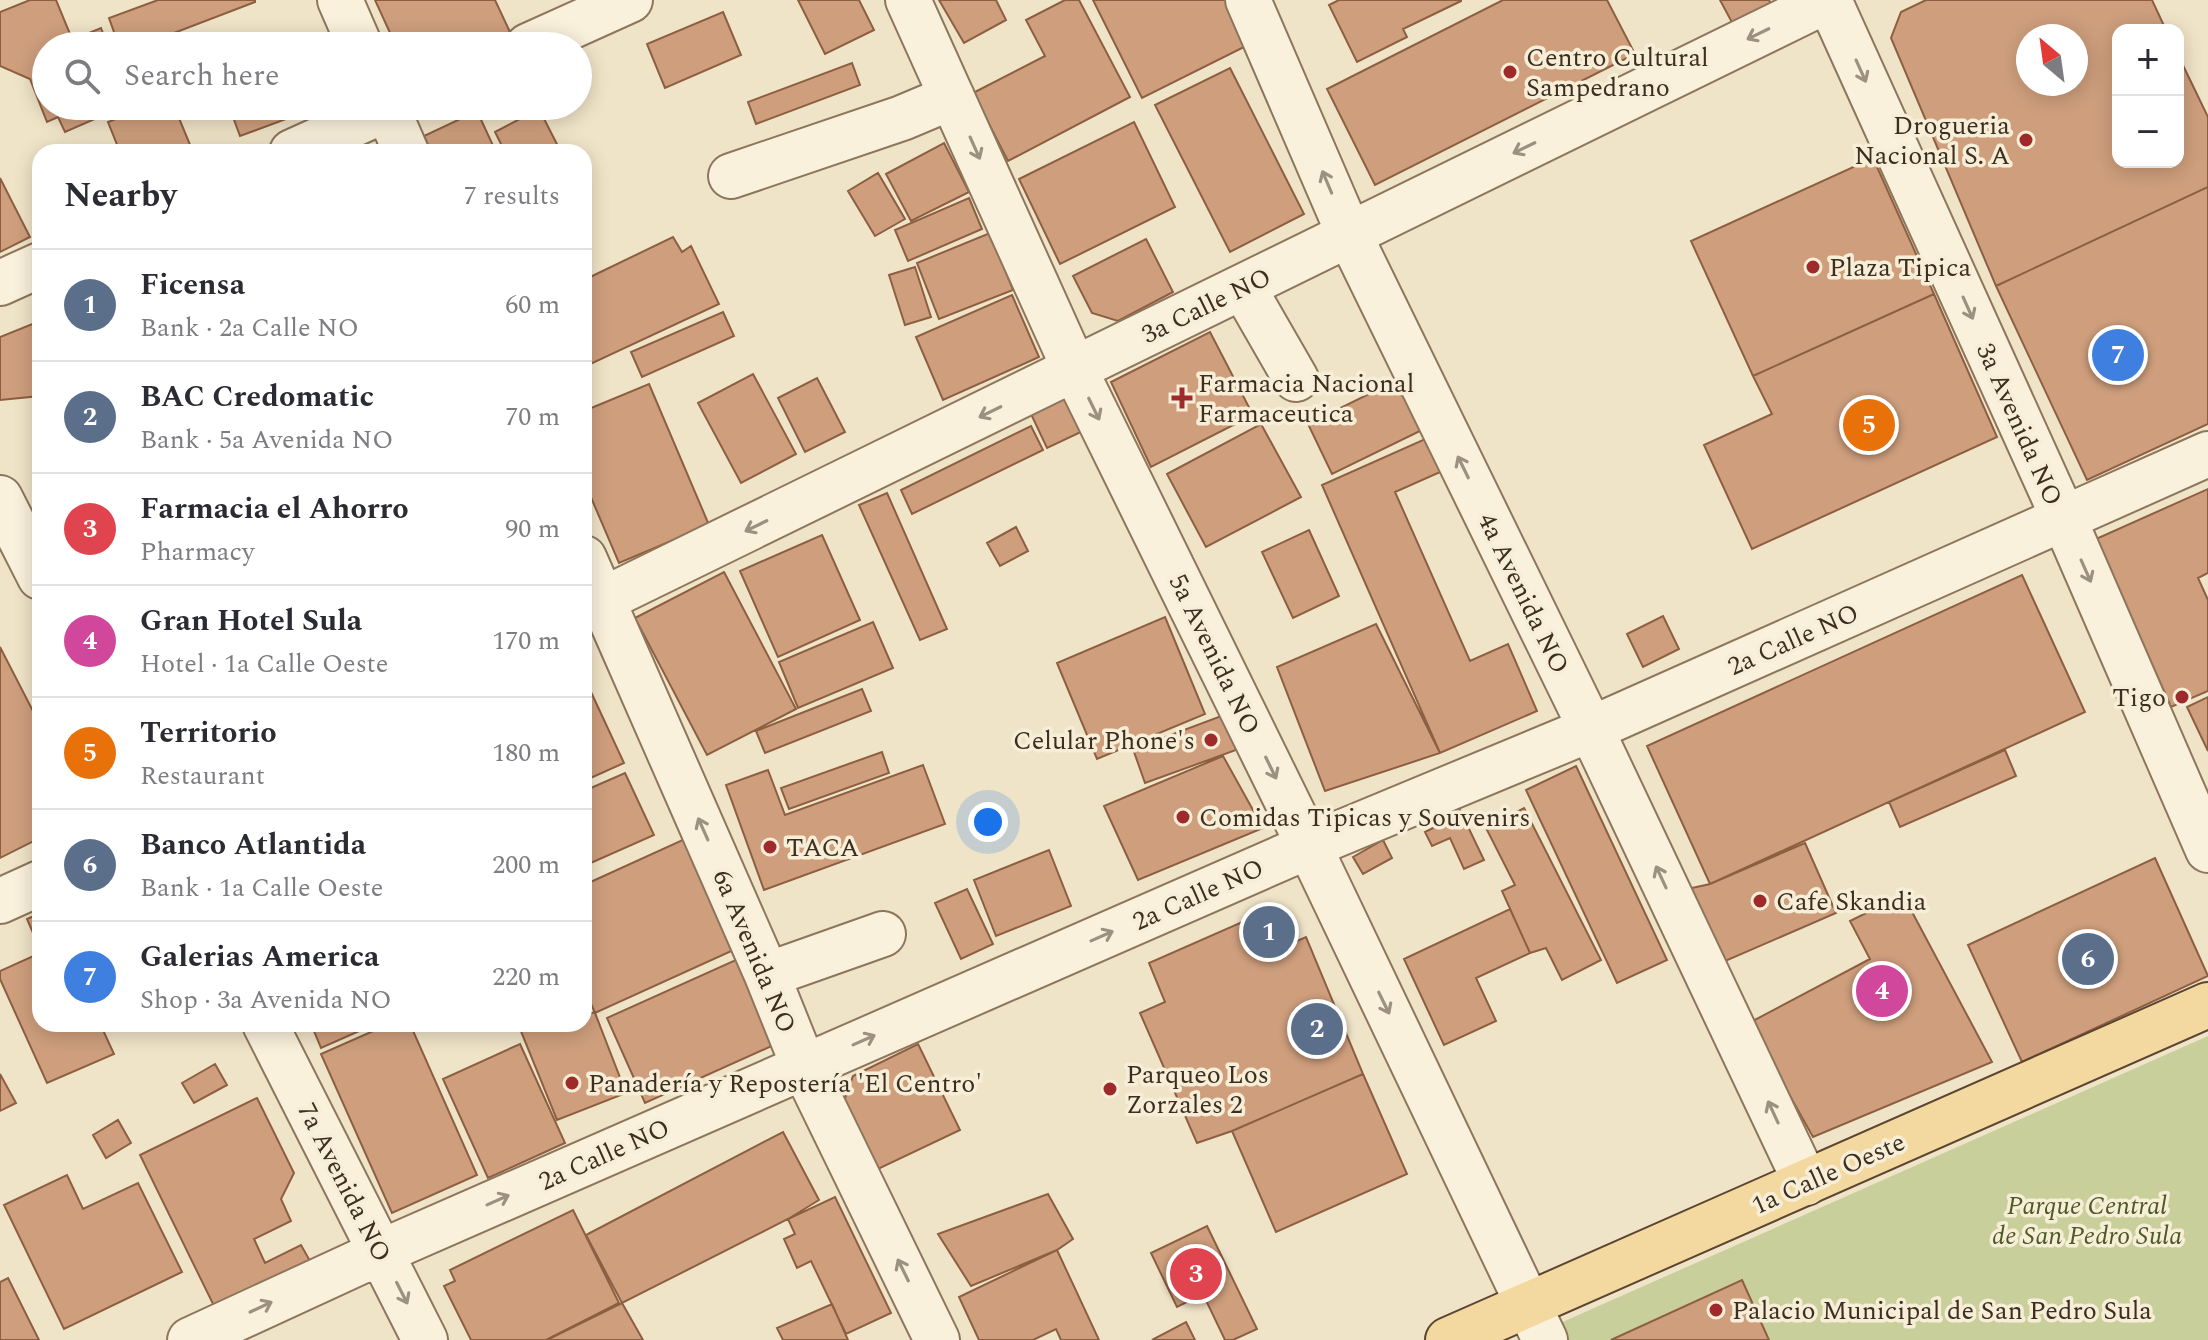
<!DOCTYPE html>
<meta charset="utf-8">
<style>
:root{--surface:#fff;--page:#f2f2f3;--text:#2b2b33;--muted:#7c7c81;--line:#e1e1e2;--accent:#ea580c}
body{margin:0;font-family:Spectral,serif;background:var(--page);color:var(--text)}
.controls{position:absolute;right:24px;top:24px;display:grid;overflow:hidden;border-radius:16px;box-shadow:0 4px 20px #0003}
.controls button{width:72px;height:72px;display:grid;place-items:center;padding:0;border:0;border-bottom:2px solid var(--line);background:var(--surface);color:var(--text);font:40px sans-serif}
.compass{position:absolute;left:2016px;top:24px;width:72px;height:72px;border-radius:50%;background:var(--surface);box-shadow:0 4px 20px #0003;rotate:331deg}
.you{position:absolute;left:988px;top:822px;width:28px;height:28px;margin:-20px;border:6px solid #fff;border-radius:50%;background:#1a73e8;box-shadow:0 0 0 12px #1a73e833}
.badge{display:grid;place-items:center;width:52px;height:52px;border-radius:50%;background:var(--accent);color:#fff;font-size:26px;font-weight:700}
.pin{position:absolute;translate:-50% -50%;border:4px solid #fff;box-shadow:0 2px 8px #0006}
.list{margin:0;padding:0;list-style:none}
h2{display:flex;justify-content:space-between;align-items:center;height:104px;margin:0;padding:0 32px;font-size:34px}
h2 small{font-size:26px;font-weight:400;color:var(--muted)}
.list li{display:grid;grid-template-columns:52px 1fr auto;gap:24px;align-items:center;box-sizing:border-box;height:112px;padding:0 32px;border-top:2px solid var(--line)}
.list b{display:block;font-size:30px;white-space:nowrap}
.list p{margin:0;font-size:26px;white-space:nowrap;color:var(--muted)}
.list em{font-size:26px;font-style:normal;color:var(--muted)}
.icon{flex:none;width:44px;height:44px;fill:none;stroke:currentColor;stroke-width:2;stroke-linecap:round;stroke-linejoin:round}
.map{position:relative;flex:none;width:2208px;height:1340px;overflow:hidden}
.search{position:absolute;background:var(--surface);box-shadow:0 4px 20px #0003;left:32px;top:32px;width:560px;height:88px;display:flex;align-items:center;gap:20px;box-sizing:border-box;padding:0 28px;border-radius:44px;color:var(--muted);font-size:30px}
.panel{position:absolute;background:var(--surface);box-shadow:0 4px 20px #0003;left:32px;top:144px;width:560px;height:888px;border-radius:24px}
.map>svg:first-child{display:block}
.green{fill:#c9cf9b}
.building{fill:#cf9f7d;stroke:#8d5f41;stroke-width:2;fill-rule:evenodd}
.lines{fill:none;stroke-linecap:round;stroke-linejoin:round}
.minor-casing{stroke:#8d765c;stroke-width:48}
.major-casing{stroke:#5b4430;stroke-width:48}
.minor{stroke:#faf1dc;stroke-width:44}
.major{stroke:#f3d9a0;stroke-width:44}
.oneway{stroke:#9c907e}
.poi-dot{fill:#9e2a2b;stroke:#f7eed8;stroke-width:3}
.labels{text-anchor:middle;stroke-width:7;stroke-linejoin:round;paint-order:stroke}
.poi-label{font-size:26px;fill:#3d2e20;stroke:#f7eed8;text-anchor:start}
.street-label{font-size:26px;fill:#3d2e20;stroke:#f7eed8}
.park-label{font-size:26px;font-style:italic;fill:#4d5a26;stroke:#f7eed8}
</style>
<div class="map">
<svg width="2208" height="1340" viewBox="0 0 2208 1340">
<rect width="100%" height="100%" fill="#f0e4c8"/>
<!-- green -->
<path class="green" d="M2208,1036V1340H1769L1741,1280L1611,1340H1566L1558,1324Z"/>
<!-- building -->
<path class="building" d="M30,0H56L75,46H46V106H100L104,115L65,132L58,117L47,122L30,79L0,66V12Z
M158,0H255V2L140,46H119L109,18Z
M375,0H495L510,32L480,46H396Z
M798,0H859L874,30L825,54Z
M939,0H996L1006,20L964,43Z
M1065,0H1079L1130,97L1008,161L973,93L1045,56L1026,20Z
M1093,0H1233L1254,42L1142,98Z
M1339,0H1461V1L1403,29L1407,37L1357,62L1329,5Z
M1503,0H1607L1635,54L1375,185L1327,89Z
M1720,0H1769L1773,8L1735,28Z
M1926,0H2152L2166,30H2118V162H2178V55L2208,117V187L1996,286L1891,38L1901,12ZM2028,36H2076V84H2028Z
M723,12L741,55L665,88L647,44Z
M101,28L108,46H83L79,37Z
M852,63L860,85L756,124L748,102Z
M1230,68L1304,214L1230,252L1155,105Z
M148,106H174L193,152H120L108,122Z
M229,106H303L305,112L240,136Z
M539,109L561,152H505L495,132Z
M477,111L496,152H431L424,136Z
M1134,122L1175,207L1060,264L1019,179Z
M944,143L969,192L911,221L886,174Z
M1873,158L1934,294L1753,376L1691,241Z
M878,173L905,219L875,236L848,191Z
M0,178L30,237L0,252Z
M2208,187V424L2087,480L1996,286Z
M969,198L982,229L908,261L895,230Z
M990,233L1013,290L939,319L917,263Z
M673,237L682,252L691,246L719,304L584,367V280Z
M1146,239L1173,292L1118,321L1092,313L1073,276Z
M915,267L931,317L905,325L889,275Z
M1934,294L1997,437L1752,549L1704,445L1772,414L1753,376Z
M1012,295L1039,357L943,400L916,337Z
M723,312L734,336L642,377L631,352Z
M40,321V396L0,400V337Z
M1210,332L1253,415L1151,467L1111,382Z
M753,374L796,454L741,483L698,403Z
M817,378L845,432L805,452L778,398Z
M1397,380L1422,430L1332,474L1308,424Z
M649,384L709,525L619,563L584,481V411Z
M1067,397L1083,431L1047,448L1031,414Z
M1261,424L1301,497L1206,547L1167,474Z
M1031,426L1043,450L912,514L901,490Z
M1432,436L1447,469L1395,492L1470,661L1508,644L1537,711L1440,753L1322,485Z
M2208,489V573L2198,578L2208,600V691L2171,707L2096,539Z
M887,493L947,629L920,640L859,505Z
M1016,527L1028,551L1000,566L987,543Z
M1309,530L1339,596L1293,618L1262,552Z
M822,535L860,620L778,657L740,571Z
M724,572L796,709L707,755L635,618Z
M2022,575L2085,712L1710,884L1647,746Z
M1663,616L1679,649L1643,667L1627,634Z
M1165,617L1205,714L1097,759L1057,663Z
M873,622L893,668L798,708L779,662Z
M1376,624L1440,753L1325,791L1277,667Z
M0,647L36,717L40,715V838L0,858Z
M584,677L624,763L584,781Z
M862,689L871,711L765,753L756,731Z
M2208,697V751L2187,707Z
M1224,715L1236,750L1145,783L1133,749Z
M2005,750L2016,776L1900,827L1889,802Z
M882,752L889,773L789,809L781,788Z
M1223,756L1263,828L1138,880L1104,806Z
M923,765L945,824L764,890L726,785L768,770L785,815Z
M1576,766L1667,960L1617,983L1526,790Z
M625,773L654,835L584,866V791Z
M1458,806L1484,860L1464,869L1450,838L1432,846L1425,832L1437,826L1433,818Z
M1524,808L1601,960L1562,980L1546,948L1530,953L1502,891L1515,885L1486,828Z
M687,838L738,948L595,1013L584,988V885Z
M1383,840L1392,858L1363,874L1353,857Z
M1805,843L1836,913L1716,965L1683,890L1710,884Z
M1049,850L1071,906L996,936L974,880Z
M2155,858L2208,976L2022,1062L1968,945Z
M967,889L993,944L961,959L935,903Z
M1903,895L1992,1062L1813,1137L1749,1023L1870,959L1850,921Z
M1510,909L1530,953L1476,978L1496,1021L1444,1045L1404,959Z
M40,913V949L27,919Z
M1249,919L1265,955L1306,937L1363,1074L1232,1131L1197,1143L1140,1013L1165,1002L1149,963Z
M40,953V1024H111L102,1028L114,1054L47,1083L0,979V971Z
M738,959L776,1044L645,1103L607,1018Z
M584,1012L595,1013L626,1093L557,1120L518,1024H584Z
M311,1024H375L321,1048Z
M389,1024H410L477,1175L392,1213L321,1054Z
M520,1044L565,1143L488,1178L443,1079Z
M918,1044L960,1130L878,1169L844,1101L853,1076Z
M215,1064L227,1085L194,1103L182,1083Z
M0,1074L16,1103L0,1111Z
M1363,1074L1407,1174L1276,1232L1232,1131Z
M257,1098L294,1173L281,1199L291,1221L254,1239L265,1263L301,1245L310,1261L215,1308L140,1155Z
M118,1120L131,1143L106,1158L93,1135Z
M783,1132L819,1200L788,1219L622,1303L586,1235Z
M67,1175L83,1209L138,1183L182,1272L64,1329L4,1205Z
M1048,1194L1073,1239L1057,1250L971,1286L938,1234Z
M835,1197L891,1313L846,1334L811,1261L797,1268L784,1239L795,1234L788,1219Z
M573,1210L619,1303L546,1340H471L444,1286L455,1281L450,1270Z
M1207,1226L1257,1329L1233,1340H1225L1203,1294L1177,1307L1151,1253Z
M1057,1250L1099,1340H1061L1056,1329L1033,1340H979L959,1297Z
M8,1278L39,1340H0V1282Z
M1742,1280L1769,1340H1611Z
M622,1303L643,1340H547Z
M832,1304L848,1340H783L777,1328Z
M1186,1322L1195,1340H1152Z"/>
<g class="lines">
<defs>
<path id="minor" d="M340,0L360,46
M908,0L1075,370L1309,846L1545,1340
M1248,0L1349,234L1591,729L1806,1183
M1829,0L2064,519L2208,850
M528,46L630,0
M386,106L406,152
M292,152L394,106
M731,176L902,118L952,97
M0,283L40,265
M1243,287L1296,379
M0,498L40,577
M584,558L767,975L804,1067L937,1340
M584,609L1828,0
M0,901L40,883
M767,975L883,934
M265,1024L425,1340
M190,1340L381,1252L1309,846L1591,729L2208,454"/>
<path id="major" d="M1448,1340L2208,1005"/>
</defs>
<!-- minor casing -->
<use href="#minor" class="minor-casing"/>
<!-- major casing -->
<use href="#major" class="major-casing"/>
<!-- minor -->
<use href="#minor" class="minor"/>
<!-- major -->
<use href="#major" class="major"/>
</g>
<!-- one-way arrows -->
<defs><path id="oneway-shaft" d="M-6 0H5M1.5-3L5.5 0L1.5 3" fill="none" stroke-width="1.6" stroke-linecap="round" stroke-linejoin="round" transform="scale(2)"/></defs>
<g class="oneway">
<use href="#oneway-shaft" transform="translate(1758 34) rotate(154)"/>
<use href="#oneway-shaft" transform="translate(1861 71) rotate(66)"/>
<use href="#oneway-shaft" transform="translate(975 148) rotate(66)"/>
<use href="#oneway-shaft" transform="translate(1524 148) rotate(154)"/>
<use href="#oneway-shaft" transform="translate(1327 182) rotate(-113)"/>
<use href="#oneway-shaft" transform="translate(1968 308) rotate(66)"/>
<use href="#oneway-shaft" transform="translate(1094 409) rotate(64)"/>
<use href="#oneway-shaft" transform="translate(990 412) rotate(154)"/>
<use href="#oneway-shaft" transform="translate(1463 467) rotate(-116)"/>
<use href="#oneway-shaft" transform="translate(756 526) rotate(154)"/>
<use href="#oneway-shaft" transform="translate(2086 571) rotate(66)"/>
<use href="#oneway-shaft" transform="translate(1271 768) rotate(64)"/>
<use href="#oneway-shaft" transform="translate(703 829) rotate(-114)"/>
<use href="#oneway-shaft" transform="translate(1661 877) rotate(-115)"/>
<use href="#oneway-shaft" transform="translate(1102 936) rotate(-24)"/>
<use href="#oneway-shaft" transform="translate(1384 1003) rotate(64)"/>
<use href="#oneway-shaft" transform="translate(864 1040) rotate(-24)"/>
<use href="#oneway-shaft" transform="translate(1773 1112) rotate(-115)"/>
<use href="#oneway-shaft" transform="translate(498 1200) rotate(-24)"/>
<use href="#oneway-shaft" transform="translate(903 1270) rotate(-116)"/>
<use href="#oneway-shaft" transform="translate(402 1293) rotate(63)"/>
<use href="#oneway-shaft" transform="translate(261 1307) rotate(-25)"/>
</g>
<!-- markers -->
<g class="poi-dot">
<circle cx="1510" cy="72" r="8"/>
<circle cx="2026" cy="140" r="8"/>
<circle cx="1813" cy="267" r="8"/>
<path d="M1178 386h8v8h8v8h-8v8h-8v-8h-8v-8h8z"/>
<circle cx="2182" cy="697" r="8"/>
<circle cx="1211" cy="740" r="8"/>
<circle cx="1183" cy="817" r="8"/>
<circle cx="770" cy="847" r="8"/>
<circle cx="1760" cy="901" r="8"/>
<circle cx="572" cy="1083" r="8"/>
<circle cx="1110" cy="1089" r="8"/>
<circle cx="1716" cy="1310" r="8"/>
</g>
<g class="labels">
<!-- poi labels -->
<g class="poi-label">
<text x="1526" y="66">Centro Cultural<tspan x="1526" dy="30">Sampedrano</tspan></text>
<text x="2010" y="134" text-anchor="end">Drogueria<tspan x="2010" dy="30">Nacional S. A</tspan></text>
<text x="1829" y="276">Plaza Tipica</text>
<text x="1198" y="392">Farmacia Nacional<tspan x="1198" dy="30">Farmaceutica</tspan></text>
<text x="2166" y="706" text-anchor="end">Tigo</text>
<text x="1195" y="749" text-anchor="end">Celular Phone's</text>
<text x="1199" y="826">Comidas Tipicas y Souvenirs</text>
<text x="786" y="856">TACA</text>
<text x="1776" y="910">Cafe Skandia</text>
<text x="1126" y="1083">Parqueo Los<tspan x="1126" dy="30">Zorzales 2</tspan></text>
<text x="588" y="1092">Panadería y Repostería 'El Centro'</text>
<text x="1732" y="1319">Palacio Municipal de San Pedro Sula</text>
</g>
<!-- street labels -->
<g class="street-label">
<text transform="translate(1206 305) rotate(-26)" y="9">3a Calle NO</text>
<text transform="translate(2020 424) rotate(66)" y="9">3a Avenida NO</text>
<text transform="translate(1524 593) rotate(64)" y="9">4a Avenida NO</text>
<text transform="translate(1793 639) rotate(-24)" y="9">2a Calle NO</text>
<text transform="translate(1215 654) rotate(64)" y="9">5a Avenida NO</text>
<text transform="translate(1198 894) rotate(-24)" y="9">2a Calle NO</text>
<text transform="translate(755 951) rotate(67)" y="9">6a Avenida NO</text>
<text transform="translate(604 1154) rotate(-24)" y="9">2a Calle NO</text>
<text transform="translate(1828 1173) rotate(-24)" y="9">1a Calle Oeste</text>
<text transform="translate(345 1182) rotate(63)" y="9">7a Avenida NO</text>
</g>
<!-- park labels -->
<g class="park-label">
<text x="2087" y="1214">Parque Central<tspan x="2087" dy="30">de San Pedro Sula</tspan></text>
</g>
</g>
</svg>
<div class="controls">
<button>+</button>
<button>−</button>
</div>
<svg class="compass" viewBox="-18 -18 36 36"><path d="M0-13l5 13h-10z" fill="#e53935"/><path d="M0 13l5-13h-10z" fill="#7c7c81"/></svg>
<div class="you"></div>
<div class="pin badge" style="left:1269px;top:932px;background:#5c6f8a">1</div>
<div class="pin badge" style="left:1317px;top:1029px;background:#5c6f8a">2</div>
<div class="pin badge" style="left:1196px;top:1274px;background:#e0444e">3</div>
<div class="pin badge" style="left:1882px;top:991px;background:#d1479c">4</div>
<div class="pin badge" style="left:1869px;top:425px;background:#e8710a">5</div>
<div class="pin badge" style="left:2088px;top:959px;background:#5c6f8a">6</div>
<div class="pin badge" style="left:2118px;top:355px;background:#3f7fe0">7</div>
<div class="search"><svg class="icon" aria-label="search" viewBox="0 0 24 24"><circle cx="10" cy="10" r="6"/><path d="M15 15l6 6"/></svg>Search here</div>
<section class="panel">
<h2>Nearby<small>7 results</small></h2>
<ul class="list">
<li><span class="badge" style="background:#5c6f8a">1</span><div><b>Ficensa</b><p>Bank · 2a Calle NO</p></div><em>60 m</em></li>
<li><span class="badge" style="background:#5c6f8a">2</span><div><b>BAC Credomatic</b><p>Bank · 5a Avenida NO</p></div><em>70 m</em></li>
<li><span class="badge" style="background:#e0444e">3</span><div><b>Farmacia el Ahorro</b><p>Pharmacy</p></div><em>90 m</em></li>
<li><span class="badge" style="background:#d1479c">4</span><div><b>Gran Hotel Sula</b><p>Hotel · 1a Calle Oeste</p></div><em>170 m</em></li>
<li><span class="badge" style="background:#e8710a">5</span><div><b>Territorio</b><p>Restaurant</p></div><em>180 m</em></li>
<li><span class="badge" style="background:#5c6f8a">6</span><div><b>Banco Atlantida</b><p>Bank · 1a Calle Oeste</p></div><em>200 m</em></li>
<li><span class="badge" style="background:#3f7fe0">7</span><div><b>Galerias America</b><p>Shop · 3a Avenida NO</p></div><em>220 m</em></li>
</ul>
</section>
</div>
